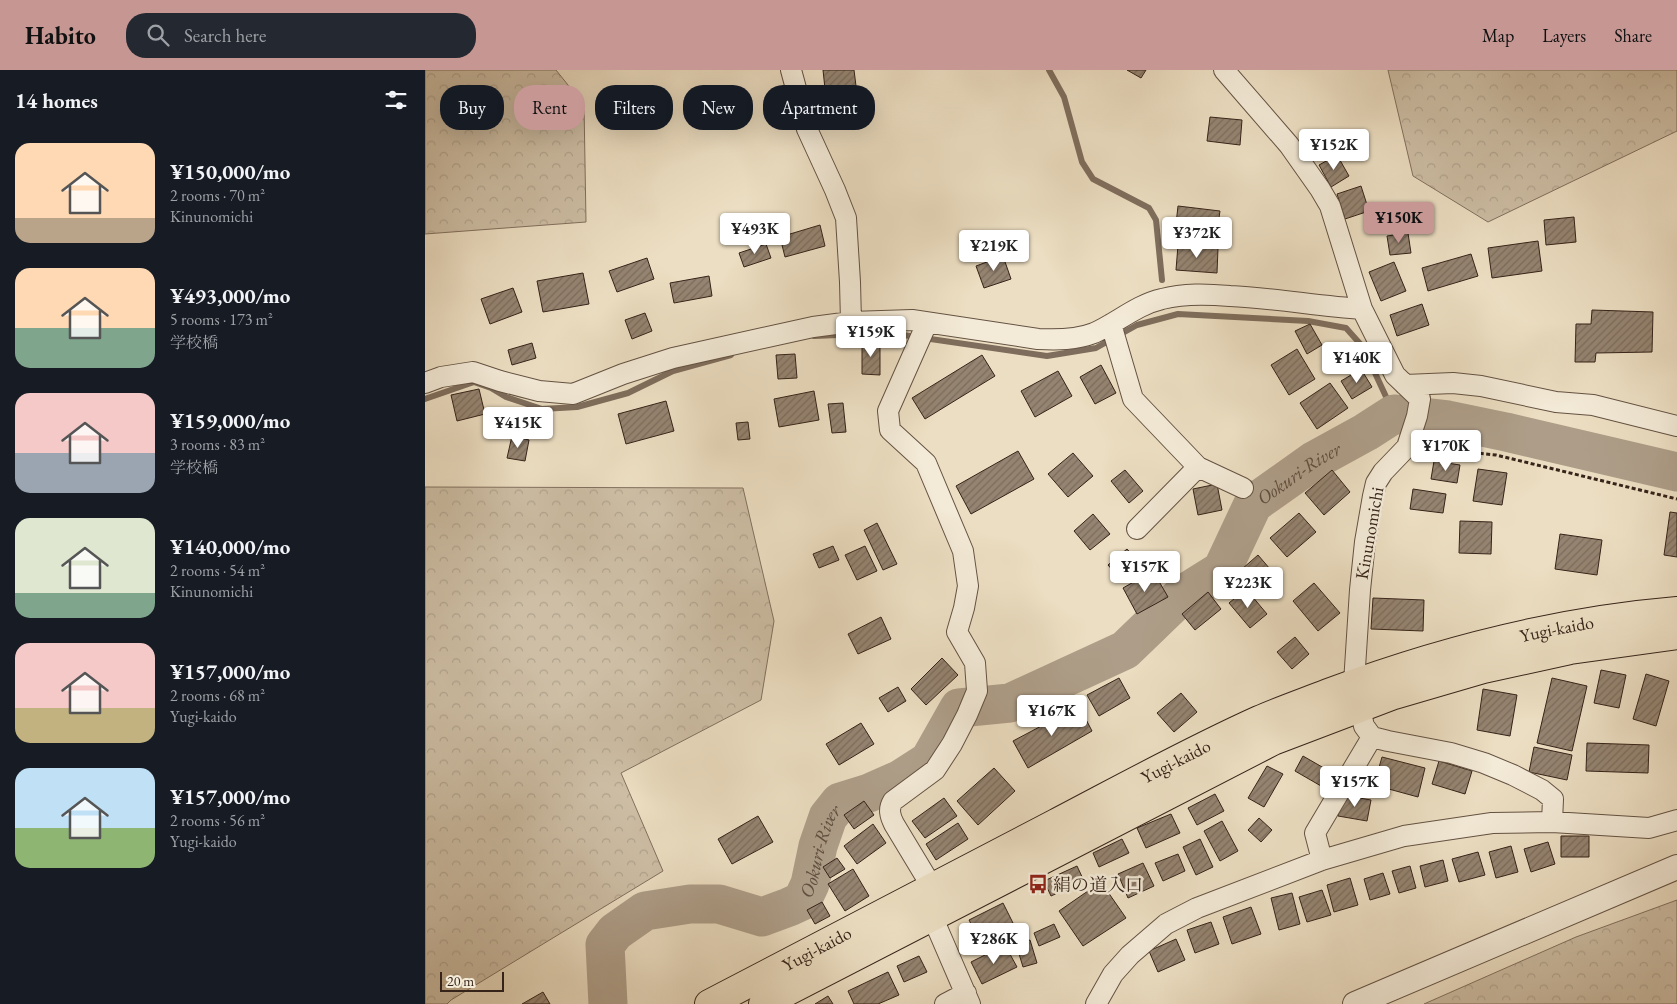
<!DOCTYPE html>
<html lang="en">
<head>
<meta charset="utf-8">
<style>
  :root { --surface:#171b24; --page:#242831; --text:#f1f3f6; --muted:#9ea1a6; --accent:#c59692 }
  body { margin:0; font-family:"EB Garamond","Noto Serif JP",serif; background:var(--page); color:var(--text); height:100vh; display:flex; flex-direction:column; font-size:19px; white-space:nowrap }
  * { box-sizing:border-box; margin:0 }
  p { font-size:16px; color:var(--muted) }
  .icon { flex:none; width:28px; height:28px; fill:none; stroke:currentColor; stroke-width:2; stroke-linecap:round; stroke-linejoin:round }
  .map { position:relative; flex:1; overflow:hidden }
  .panel { display:flex; flex-direction:column; background:var(--surface); width:425px }
  .panel>* { flex:none }
  .banner { position:absolute; left:15px; top:15px; width:475px; height:45px; display:flex; gap:10px }
  .scale { position:absolute; left:15px; bottom:12px; width:64px; box-sizing:border-box; padding-left:5px; border:2px solid #362319; border-top:0; font-size:14px; line-height:18px; white-space:nowrap; color:#362319; -webkit-text-stroke:4px #f3ead7; paint-order:stroke }
  .price { position:absolute; translate:-50% -42px; padding:0 11px; border-radius:5px; background:#fff; color:#222; font-size:16px; line-height:32px; filter:drop-shadow(0 1px 2px #0008) }
  .price::after { content:''; position:absolute; left:50%; top:30px; width:15px; height:11px; margin-left:-8px; background:inherit; clip-path:polygon(0 0,100% 0,50% 100%) }
  .price.active { background:var(--accent); color:#111 }
  ul { padding:0; list-style:none }
  li { display:flex; align-items:center; gap:15px; height:125px; padding:0 15px }
  li span { display:grid; place-items:center; flex:none; width:140px; height:100px; border-radius:15px; color:#555 }
  li>.icon { margin-inline-start:auto }
  span .icon { width:60px; height:60px; fill:#fffc; stroke-width:1 }
  li b { font-size:21px }
  h2 { display:flex; justify-content:space-between; align-items:center; height:60px; padding:0 15px; font-size:21px }
  .tag { padding:0 18px; border-radius:20px; background:var(--surface); box-shadow:0 5px 20px #0002; font-size:18px; line-height:45px }
  .tag.active { background:var(--accent); color:#111 }
  header { display:flex; align-items:center; gap:30px; box-sizing:border-box; height:70px; padding:0 25px; background:var(--accent); color:#111 }
  header strong { font-size:24px }
  nav { display:flex; gap:28px; margin-inline-start:auto; font-size:18px }
  .search { width:350px; height:45px; background:var(--page); display:flex; align-items:center; gap:12px; box-sizing:border-box; padding:0 18px; border-radius:20px; color:var(--muted); font-size:19px }
  main { display:flex; flex:1; min-height:0 }
  .map>svg:first-child { display:block }
  .forest { fill:url(#forest-crowns); stroke:#82705f }
  .lines { fill:none; stroke-linecap:round; stroke-linejoin:round }
  .stream { stroke:#7e6d5c; stroke-width:6 }
  .river { stroke:#ae9e89; stroke-width:39 }
  .building { fill:url(#building-hatch); stroke:#362319 }
  .minor-casing { stroke:#645243; stroke-width:22 }
  .tertiary-casing { stroke:#645243; stroke-width:26 }
  .primary-casing { stroke:#362319; stroke-width:30 }
  .path { stroke:#362319; stroke-width:3; stroke-dasharray:4 2.5; stroke-linecap:butt }
  .minor { stroke:#f3ead7; stroke-width:20 }
  .tertiary { stroke:#f3ead7; stroke-width:24 }
  .primary { stroke:#ecdec2; stroke-width:28 }
  .labels { text-anchor:middle; dominant-baseline:central; stroke-width:5; stroke-linejoin:round; paint-order:stroke }
  .street-label { font-size:18px; fill:#362319; stroke:#f3ead7 }
  .poi-label { font-size:18px; fill:#362319; stroke:#f3ead7; text-anchor:start }
  .water-label { font-size:19px; font-style:italic; fill:#604e40; stroke:#f3ead7 }
</style>
</head>
<body>
<header>
<strong>Habito</strong>
<div class="search"><svg class="icon" aria-label="search" viewBox="0 0 24 24"><circle cx="10" cy="10" r="6"/><path d="M15 15l6 6"/></svg>Search here</div>
<nav><a>Map</a><a>Layers</a><a>Share</a></nav>
</header>
<main>
<section class="panel">
<h2>14 homes<svg class="icon" aria-label="filters" viewBox="0 0 24 24"><path d="M4 7h16M4 17h16"/><circle cx="9" cy="7" r="2"/><circle cx="15" cy="17" r="2"/></svg></h2>
<ul>
<li><span style="background:linear-gradient(#ffd9b3 75%,#b9a48a 0)"><svg class="icon" aria-label="home" viewBox="0 0 24 24"><path d="M3 11l9-7 9 7M6 9v11h12V9"/></svg></span><div><b>¥150,000/mo</b><p>2 rooms · 70 m²</p><p>Kinunomichi</p></div></li>
<li><span style="background:linear-gradient(#ffd9b3 60%,#7fa58c 0)"><svg class="icon" aria-label="home" viewBox="0 0 24 24"><path d="M3 11l9-7 9 7M6 9v11h12V9"/></svg></span><div><b>¥493,000/mo</b><p>5 rooms · 173 m²</p><p>学校橋</p></div></li>
<li><span style="background:linear-gradient(#f6c9c9 60%,#9aa5b1 0)"><svg class="icon" aria-label="home" viewBox="0 0 24 24"><path d="M3 11l9-7 9 7M6 9v11h12V9"/></svg></span><div><b>¥159,000/mo</b><p>3 rooms · 83 m²</p><p>学校橋</p></div></li>
<li><span style="background:linear-gradient(#dfe7d0 75%,#7fa58c 0)"><svg class="icon" aria-label="home" viewBox="0 0 24 24"><path d="M3 11l9-7 9 7M6 9v11h12V9"/></svg></span><div><b>¥140,000/mo</b><p>2 rooms · 54 m²</p><p>Kinunomichi</p></div></li>
<li><span style="background:linear-gradient(#f6c9c9 65%,#c2b280 0)"><svg class="icon" aria-label="home" viewBox="0 0 24 24"><path d="M3 11l9-7 9 7M6 9v11h12V9"/></svg></span><div><b>¥157,000/mo</b><p>2 rooms · 68 m²</p><p>Yugi-kaido</p></div></li>
<li><span style="background:linear-gradient(#bfe0f5 60%,#8fb573 0)"><svg class="icon" aria-label="home" viewBox="0 0 24 24"><path d="M3 11l9-7 9 7M6 9v11h12V9"/></svg></span><div><b>¥157,000/mo</b><p>2 rooms · 56 m²</p><p>Yugi-kaido</p></div></li>
</ul>
</section>
<div class="map">
<svg width="1252" height="934" viewBox="0 0 1252 934">
  <defs>
    <pattern id="forest-crowns" width="20" height="18" patternUnits="userSpaceOnUse" patternTransform="scale(1.25)"><rect width="20" height="18" fill="#cdbea5"/><path d="M2 6a3 3 0 1 1 6 0M12 15a3 3 0 1 1 6 0" fill="none" stroke="#b1a38d"/></pattern>
    <pattern id="building-hatch" width="6" height="6" patternUnits="userSpaceOnUse" patternTransform="scale(1.25)"><rect width="6" height="6" fill="#958471"/><path d="M-1 1l2-2M0 6l6-6M5 7l2-2" fill="none" stroke="#7a6c5c"/></pattern>
  </defs>
  <rect width="100%" height="100%" fill="#ecdec2"/>
  <filter id="stains"><feTurbulence type="fractalNoise" baseFrequency=".004" numOctaves="4"/><feColorMatrix values="0 0 0 0 .2 0 0 0 0 .09 0 0 0 0 .02 0 0 0 .5 -.17"/></filter>
  <radialGradient id="worn" r=".72"><stop offset=".6" stop-color="#630" stop-opacity="0"/><stop offset="1" stop-color="#630" stop-opacity=".3"/></radialGradient>
  <path class="forest" d="M0 0H131L159 35 161 152 0 164Z
    M963 0H1252V61L1063 152 988 106Z
    M0 417 318 418 349 551 336 630 196 703 238 801 26 930 22 934H0Z
    M1252 830V934H999L1151 867Z"/>
  <g class="lines">
    <path class="stream" d="M624 0 639 27 657 92 668 109 724 138 731 150 737 210
      M389 266 438 264 478 265 622 286 671 278 712 255 753 244 883 251 921 258 938 277 969 344
      M0 329 49 312 66 318 81 327 117 339 152 337 203 323 248 301 306 285"/>
    <path class="river" id="s1" d="M183 934 180 875 190 862 220 841 265 834H294L337 847 364 837 377 831 385 814 393 776 403 747 415 732 444 723 476 709 504 691 534 638 585 633 700 580 757 525 797 500 828 434 890 390 941 362 969 344 1023 350 1081 362 1252 402"/>
  </g>
  <path class="building" d="M398 0H429L432 24 401 28Z
    M702 0H721L716 8Z
    M785 47 817 50 815 75 782 71Z
    M912 85 924 106 906 117 894 95Z
    M936 116 944 141 920 149 912 124Z
    M753 136 795 141 791 168 750 163Z
    M1149 147 1151 172 1121 175 1119 150Z
    M395 155 400 176 360 187 355 167Z
    M983 163 986 183 965 185 962 166Z
    M1113 171 1117 201 1067 208 1063 178Z
    M341 174 346 188 319 197 314 183Z
    M753 175 793 178 792 203 751 200Z
    M1046 184 1053 206 1003 221 997 198Z
    M578 186 586 209 559 218 551 196Z
    M222 188 229 209 192 222 184 201Z
    M969 192 981 221 956 231 944 202Z
    M158 203 164 234 118 242 112 211Z
    M284 206 287 226 249 233 245 213Z
    M88 218 97 242 65 254 56 229Z
    M997 234 1004 255 972 266 965 245Z
    M1167 240 1228 242 1227 282 1171 283 1170 292H1150L1151 254H1166Z
    M220 243 227 261 207 269 200 250Z
    M885 254 897 275 882 284 870 261Z
    M437 271H455V305L437 304Z
    M107 273 111 288 87 295 83 280Z
    M920 274 928 291 912 299 904 281Z
    M872 279 890 309 864 325 846 295Z
    M370 284 372 308 353 309 351 285Z
    M557 285 570 306 500 349 487 328Z
    M676 295 691 323 670 334 655 307Z
    M936 299 947 317 927 329 916 311Z
    M633 301 647 326 610 347 596 321Z
    M905 313 923 338 892 359 875 333Z
    M54 319 60 344 32 351 26 325Z
    M389 321 394 350 354 357 349 329Z
    M241 331 249 361 201 374 193 344Z
    M418 333 421 362 407 363 403 334Z
    M323 352 325 369 313 370 311 353Z
    M87 366 104 370 100 391 82 388Z
    M593 381 609 409 546 444 531 416Z
    M648 383 668 406 643 427 623 404Z
    M1009 391 1035 395 1032 413 1006 409Z
    M1053 399 1082 403 1077 435 1048 431Z
    M700 400 718 421 704 433 686 411Z
    M907 400 925 422 899 445 880 423Z
    M792 414 797 440 773 445 768 419Z
    M988 419 1021 424 1018 443 985 439Z
    M1245 442 1252 443V487L1239 485Z
    M874 443 891 462 862 487 845 468Z
    M668 444 685 464 665 480 649 461Z
    M1035 451 1067 452 1066 484 1034 483Z
    M452 453 472 494 458 500 439 460Z
    M1135 464 1177 470 1172 505 1130 499Z
    M408 476 414 490 394 498 388 484Z
    M440 476 452 501 432 510 420 485Z
    M702 479 716 495 697 511 683 495Z
    M833 485 851 506 834 520 817 499Z
    M728 501 743 527 712 544 698 518Z
    M889 513 915 543 893 561 868 531Z
    M821 519 842 544 825 558 804 533Z
    M783 522 796 539 770 560 757 544Z
    M948 528 999 530 998 561 946 559Z
    M456 547 466 569 433 584 423 564Z
    M870 567 884 584 867 599 852 582Z
    M517 588 533 605 501 635 486 619Z
    M1176 600 1201 605 1194 638 1169 633Z
    M1221 604 1244 611 1231 656 1208 649Z
    M694 608 705 628 674 646 662 625Z
    M1127 608 1162 616 1147 681 1112 673Z
    M473 617 481 631 463 642 454 628Z
    M1058 619 1092 625 1085 666 1052 660Z
    M756 623 772 642 749 662 732 643Z
    M654 636 667 661 603 698 588 671Z
    M436 653 449 674 414 695 401 674Z
    M1162 673 1224 675 1223 703 1161 701Z
    M1109 677 1147 685 1142 710 1104 702Z
    M878 686 911 705 903 720 870 701Z
    M957 687 1000 698 993 727 949 715Z
    M1014 691 1047 701 1040 724 1007 714Z
    M842 696 858 704 839 737 823 728Z
    M569 698 590 721 553 755 532 731Z
    M790 724 799 741 772 755 763 738Z
    M917 725 946 730 942 751 913 746Z
    M519 728 532 746 500 768 487 751Z
    M439 731 449 745 429 759 419 745Z
    M746 744 755 763 721 778 712 758Z
    M333 746 348 772 307 794 293 769Z
    M834 748 847 760 836 772 823 760Z
    M797 751 813 781 795 791 779 761Z
    M533 753 543 769 511 790 501 774Z
    M448 754 461 773 432 794 419 776Z
    M1136 766H1164V787H1136Z
    M697 769 704 783 674 797 668 783Z
    M775 769 788 797 771 805 758 777Z
    M1123 772 1130 794 1106 802 1099 779Z
    M1086 776 1093 802 1071 808 1064 782Z
    M1053 782 1060 805 1034 812 1027 789Z
    M753 784 760 801 738 811 730 793Z
    M412 788 420 799 405 808 398 797Z
    M1018 790 1023 811 1000 817 995 796Z
    M718 793 729 816 703 828 693 804Z
    M652 796 659 811 626 826 619 811Z
    M985 796 991 818 974 823 967 801Z
    M428 799 444 826 420 841 403 814Z
    M958 803 965 824 945 830 939 809Z
    M925 808 933 835 909 842 902 815Z
    M676 812 701 848 658 876 634 841Z
    M897 820 906 845 882 852 874 827Z
    M867 823 875 854 854 860 846 828Z
    M397 832 405 846 390 854 382 840Z
    M578 833 588 853 555 871 544 850Z
    M826 837 836 864 807 874 798 847Z
    M786 852 794 874 770 883 762 860Z
    M629 854 635 867 614 876 609 863Z
    M751 869 760 890 733 902 724 881Z
    M605 870 612 893 598 897 591 874Z
    M580 875 592 897 557 914 546 892Z
    M494 886 502 902 479 912 472 896Z
    M463 902 474 925 453 934H429L423 921Z
    M118 922 125 934H97Z
    M403 926 408 934H390Z"/>
  <g class="lines">
    <defs>
      <path id="minor" d="M366 0 382 59 410 120 421 148 425 212 426 252
        M799 0 864 75 895 119 905 136 937 239 970 305 995 329 992 346 982 377 958 402 951 413 948 426 940 472 935 520 929 613 939 656 947 667 963 671 1026 683 1059 693 1088 705 1117 720 1128 729 1127 752
        M502 253 463 341 465 360 501 393 538 481 543 516 539 538 532 562 550 593 552 621 542 645 527 674 510 700 468 731C463 739 465 746 469 754L507 817V846L545 934
        M686 254 708 329 773 397 818 418
        M0 313 16 307 48 302 75 311 114 321 148 324 198 304 248 288 388 257 426 252 487 250 613 269C632 270 651 270 669 263 692 253 711 235 737 229 759 223 782 224 805 226 849 228 893 236 937 239
        M980 315 1028 313 1056 316 1131 332 1168 335 1252 356
        M712 459 773 397
        M897 790 890 763 947 667
        M520 934 541 923
        M671 934 688 904 705 885 741 854 772 838 897 790 979 766 1067 753 1127 752 1224 758 1252 750"/>
      <path id="tertiary" d="M930 934 1252 797"/>
      <g id="primary">
        <path id="s2" d="M284 934C400 874 515 813 631 753 698 718 765 681 834 650 857 640 880 632 903 623 1015 581 1133 551 1252 541"/>
        <path d="M338 934 848 671 969 625 1058 599 1145 580 1252 565"/>
      </g>
    </defs>
    <use href="#minor" class="minor-casing"/>
    <use href="#tertiary" class="tertiary-casing"/>
    <use href="#primary" class="primary-casing"/>
    <path class="path" d="M1003 378 1071 385 1252 429"/>
    <use href="#minor" class="minor"/>
    <use href="#tertiary" class="tertiary"/>
    <use href="#primary" class="primary"/>
  </g>
  <defs>
    <symbol id="bus-bare" viewBox="-9 -9 18 18"><path d="M-5-6H5V4H4V6H2V4H-2V6H-4V4H-5ZM-3.5-4V0h7V-4ZM-3.5 1.2v1.5H-2V1.2ZM2 1.2v1.5H3.5V1.2Z" fill="#8f2418" stroke="#f3ead7" stroke-width="2.5" paint-order="stroke"/></symbol>
  </defs>
  <g fill-rule="evenodd">
    <use href="#bus-bare" x="599" y="800" width="28" height="28"/>
  </g>
  <g class="labels">
    <g class="street-label">
      <text transform="translate(944 463) rotate(-80)">Kinunomichi</text>
      <text stroke="none"><textPath href="#s2" startOffset="931">Yugi-kaido</textPath></text>
      <text stroke="none"><textPath href="#s2" startOffset="526">Yugi-kaido</textPath></text>
      <text stroke="none"><textPath href="#s2" startOffset="121">Yugi-kaido</textPath></text>
    </g>
    <g class="poi-label">
      <text x="628" y="814">絹の道入口</text>
    </g>
    <g class="water-label">
      <text stroke="none"><textPath href="#s1" startOffset="974">Ookuri-River</textPath></text>
      <text stroke="none"><textPath href="#s1" startOffset="328">Ookuri-River</textPath></text>
    </g>
  </g>
  <rect width="100%" height="100%" filter="url(#stains)"/>
  <rect width="100%" height="100%" fill="url(#worn)"/>
</svg>
<div class="scale">20 m</div>
<b class="price" style="left:909px;top:101px">¥152K</b>
<b class="price active" style="left:974px;top:174px">¥150K</b>
<b class="price" style="left:330px;top:185px">¥493K</b>
<b class="price" style="left:772px;top:189px">¥372K</b>
<b class="price" style="left:569px;top:202px">¥219K</b>
<b class="price" style="left:446px;top:288px">¥159K</b>
<b class="price" style="left:932px;top:314px">¥140K</b>
<b class="price" style="left:93px;top:379px">¥415K</b>
<b class="price" style="left:1021px;top:402px">¥170K</b>
<b class="price" style="left:720px;top:523px">¥157K</b>
<b class="price" style="left:823px;top:539px">¥223K</b>
<b class="price" style="left:627px;top:667px">¥167K</b>
<b class="price" style="left:930px;top:738px">¥157K</b>
<b class="price" style="left:569px;top:895px">¥286K</b>
<div class="banner">
<a class="tag">Buy</a>
<a class="tag active">Rent</a>
<a class="tag">Filters</a>
<a class="tag">New</a>
<a class="tag">Apartment</a>
</div>
</div>
</main>
</body>
</html>
